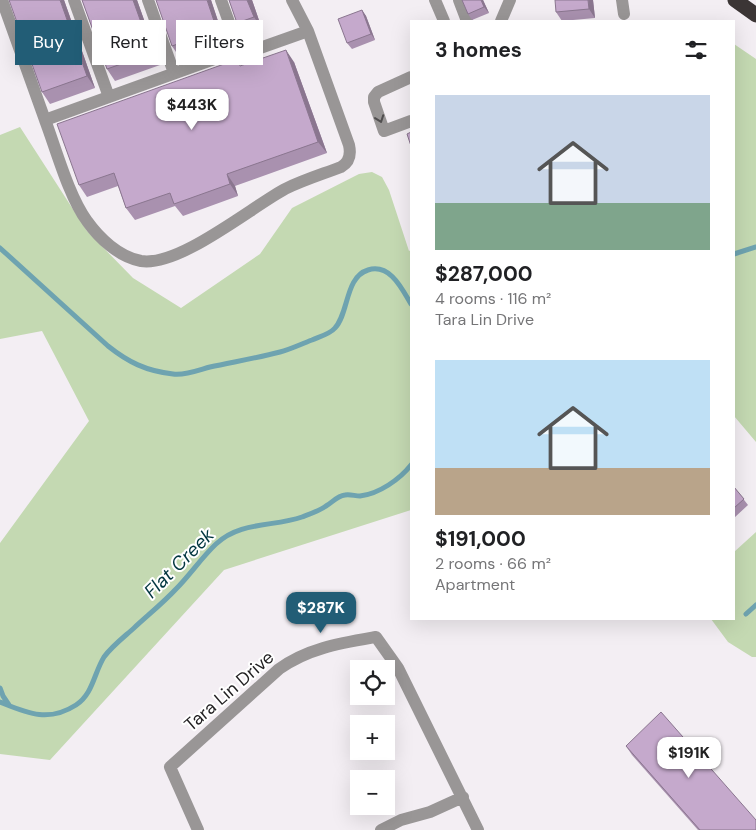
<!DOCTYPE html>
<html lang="en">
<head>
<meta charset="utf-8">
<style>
  :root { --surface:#fff; --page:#f2f2f2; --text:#202124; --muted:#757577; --accent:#225d76 }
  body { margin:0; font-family:"DM Sans",sans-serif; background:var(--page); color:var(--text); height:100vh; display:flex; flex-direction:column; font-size:19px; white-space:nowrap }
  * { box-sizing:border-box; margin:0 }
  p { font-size:16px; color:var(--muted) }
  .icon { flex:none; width:28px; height:28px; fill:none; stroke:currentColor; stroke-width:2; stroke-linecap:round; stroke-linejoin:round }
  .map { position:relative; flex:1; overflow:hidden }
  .drawer { position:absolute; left:410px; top:20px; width:325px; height:600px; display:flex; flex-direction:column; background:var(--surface); border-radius:0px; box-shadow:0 5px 20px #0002 }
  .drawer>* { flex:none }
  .banner { position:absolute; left:15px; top:20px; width:320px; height:45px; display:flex; gap:10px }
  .tools { position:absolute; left:350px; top:660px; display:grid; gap:10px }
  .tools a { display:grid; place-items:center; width:45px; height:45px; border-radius:0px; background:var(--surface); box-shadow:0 5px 20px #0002; font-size:25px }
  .price { position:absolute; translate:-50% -42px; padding:0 11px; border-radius:10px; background:#fff; color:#222; font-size:16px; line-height:32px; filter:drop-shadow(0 1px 2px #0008) }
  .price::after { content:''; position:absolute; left:50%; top:30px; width:15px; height:11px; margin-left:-8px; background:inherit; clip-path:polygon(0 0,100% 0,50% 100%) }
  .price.selected { background:var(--accent); color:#fff }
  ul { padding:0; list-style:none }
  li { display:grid; align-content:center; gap:10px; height:265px; padding:0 25px }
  li span { display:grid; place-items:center; height:155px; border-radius:0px; color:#555 }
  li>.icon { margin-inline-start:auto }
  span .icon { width:90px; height:90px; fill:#fffc; stroke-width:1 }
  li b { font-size:21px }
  h2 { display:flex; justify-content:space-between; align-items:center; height:60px; padding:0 25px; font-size:21px }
  .tag { padding:0 18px; border-radius:0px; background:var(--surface); box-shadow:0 5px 20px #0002; font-size:18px; line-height:45px }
  .tag.selected { background:var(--accent); color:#fff }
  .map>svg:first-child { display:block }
  .green { fill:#c4d9b2 }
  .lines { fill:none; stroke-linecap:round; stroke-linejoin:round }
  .stream { stroke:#6ea3b0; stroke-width:5 }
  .minor { stroke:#999696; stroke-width:12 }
  .highway { stroke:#3b3535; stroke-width:15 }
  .wall { fill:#a991af }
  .shaded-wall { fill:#8a768f }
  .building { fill:#c5a9cc; stroke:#8a768f }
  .oneway { stroke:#504e4f }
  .labels { text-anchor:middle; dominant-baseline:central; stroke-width:4; stroke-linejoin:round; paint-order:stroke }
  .street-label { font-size:18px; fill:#201e20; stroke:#fff }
  .water-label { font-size:19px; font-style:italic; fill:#023640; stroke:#fff }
</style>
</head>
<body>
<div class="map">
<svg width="756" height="830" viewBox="0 0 756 830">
  <rect width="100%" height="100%" fill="#f3eef3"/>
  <path class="green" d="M734 44 756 59V442L734 416Z
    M20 127 87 231 133 278 181 308 260 254 292 208 359 174 372 172 382 177 389 190 409 251 411 250V510L224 570 50 760 0 754V543L89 421 42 331 0 339V135Z
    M756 532V657H752L728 642 711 619H734V552Z"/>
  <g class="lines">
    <path class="stream" d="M0 248 108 346C128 362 146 371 173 374 184 376 199 370 210 367 233 362 257 358 280 352 291 349 301 344 312 340 319 337 330 334 335 328 349 313 345 277 368 270 390 263 402 289 411 304
      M734 254 756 247
      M746 614 756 605
      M0 688 3 696 9 705
      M0 702C27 713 48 723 76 705 93 694 94 673 104 657 112 646 124 637 134 628 148 615 163 603 176 589 190 575 202 557 216 544 240 521 274 527 302 517 310 514 319 511 326 506 333 502 337 496 345 495 350 494 355 496 360 496 379 494 400 479 411 465"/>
    <path class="minor" d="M2 0 45 120 239 50 221 0
      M74 0 109 97
      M148 0 174 73
      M292 0 308 31
      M435 0 444 21
      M459 0 467 21
      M622 0 624 14
      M501 21 510 0
      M411 77 378 92 374 97V102L384 131 411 121
      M45 120C56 149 69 197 87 221 99 238 119 257 141 261 179 267 250 208 285 189 303 180 323 174 341 167 350 162 351 154 349 145L308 31 260 48 239 50
      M198 830 170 767 279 669C308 648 341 643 376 637L398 668 478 830
      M381 830 401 820 430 812 463 797"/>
    <path class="highway" d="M735 0 756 15"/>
  </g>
  <path class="wall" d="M64 0 95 88 50 104 42 92Z
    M82 0H137L160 65 115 81 107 69Z
    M211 0 225 42 180 58 172 46Z
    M229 0H252L262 29 245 35 237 23Z
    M462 0H483L489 13 472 20 468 14Z
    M593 0 595 18 562 21 556 12Z
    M362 10 366 16 375 40 352 49 347 43Z
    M294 62 327 153 235 186 238 196 183 216 175 206 135 220 126 208 118 186 87 197 79 185 242 66Z
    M734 487 748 505 734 518Z
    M626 746 756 830H698L632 755Z"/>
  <path class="shaded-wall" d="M60 0H64L95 88 87 76Z
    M133 0H137L160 65 152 53Z
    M207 0H211L225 42 217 30Z
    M247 0H252L262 29 254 17Z
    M481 0H483L489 13 484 7Z
    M588 0H593L595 18 589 9Z
    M362 10 366 16 375 40 371 34Z
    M286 50 294 62 327 153 318 142Z
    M227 174 235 186 238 196 230 184Z"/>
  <path class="building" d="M9 0H60L87 76 42 92Z
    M82 0H133L152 53 107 69Z
    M156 0H207L217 30 172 46Z
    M229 0H247L254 17 237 23Z
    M462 0H481L484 7 468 14Z
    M555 0H588L589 9 556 12Z
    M362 10 371 34 347 43 338 19Z
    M286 50 318 142 227 174 230 184 174 204 170 193 126 208 114 173 79 185 57 124 238 59 240 66Z
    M411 132V146L407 134Z
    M734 487 744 499 734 508Z
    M661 712 756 820V830H700L626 746Z"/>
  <defs><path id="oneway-chevron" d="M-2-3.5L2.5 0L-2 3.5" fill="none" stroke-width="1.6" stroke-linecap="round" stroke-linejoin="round" transform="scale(1.25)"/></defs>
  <use class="oneway" href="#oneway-chevron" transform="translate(380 119) rotate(70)"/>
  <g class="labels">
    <g class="street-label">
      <text transform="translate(229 691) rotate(-41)">Tara Lin Drive</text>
    </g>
    <g class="water-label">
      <text transform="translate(179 563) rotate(-45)">Flat Creek</text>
    </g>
  </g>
</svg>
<div class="tools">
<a><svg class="icon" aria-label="locate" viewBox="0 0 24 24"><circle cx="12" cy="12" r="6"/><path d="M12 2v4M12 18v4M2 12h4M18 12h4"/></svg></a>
<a>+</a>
<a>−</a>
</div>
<b class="price" style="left:192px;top:131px">$443K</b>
<b class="price selected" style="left:321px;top:634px">$287K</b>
<b class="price" style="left:689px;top:779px">$191K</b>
<div class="banner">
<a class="tag selected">Buy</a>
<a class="tag">Rent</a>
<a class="tag">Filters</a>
</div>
<section class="drawer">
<h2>3 homes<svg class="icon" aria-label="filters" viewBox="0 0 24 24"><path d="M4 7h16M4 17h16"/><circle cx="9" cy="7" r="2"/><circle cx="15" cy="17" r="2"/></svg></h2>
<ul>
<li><span style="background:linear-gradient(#c9d6e8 70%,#7fa58c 0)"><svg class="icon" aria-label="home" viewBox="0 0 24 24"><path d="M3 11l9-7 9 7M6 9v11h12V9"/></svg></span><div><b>$287,000</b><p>4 rooms · 116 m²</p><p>Tara Lin Drive</p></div></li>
<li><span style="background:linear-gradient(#bfe0f5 70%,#b9a48a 0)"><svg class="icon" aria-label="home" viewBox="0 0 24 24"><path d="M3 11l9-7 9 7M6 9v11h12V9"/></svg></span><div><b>$191,000</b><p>2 rooms · 66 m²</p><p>Apartment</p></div></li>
</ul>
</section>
</div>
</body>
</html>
